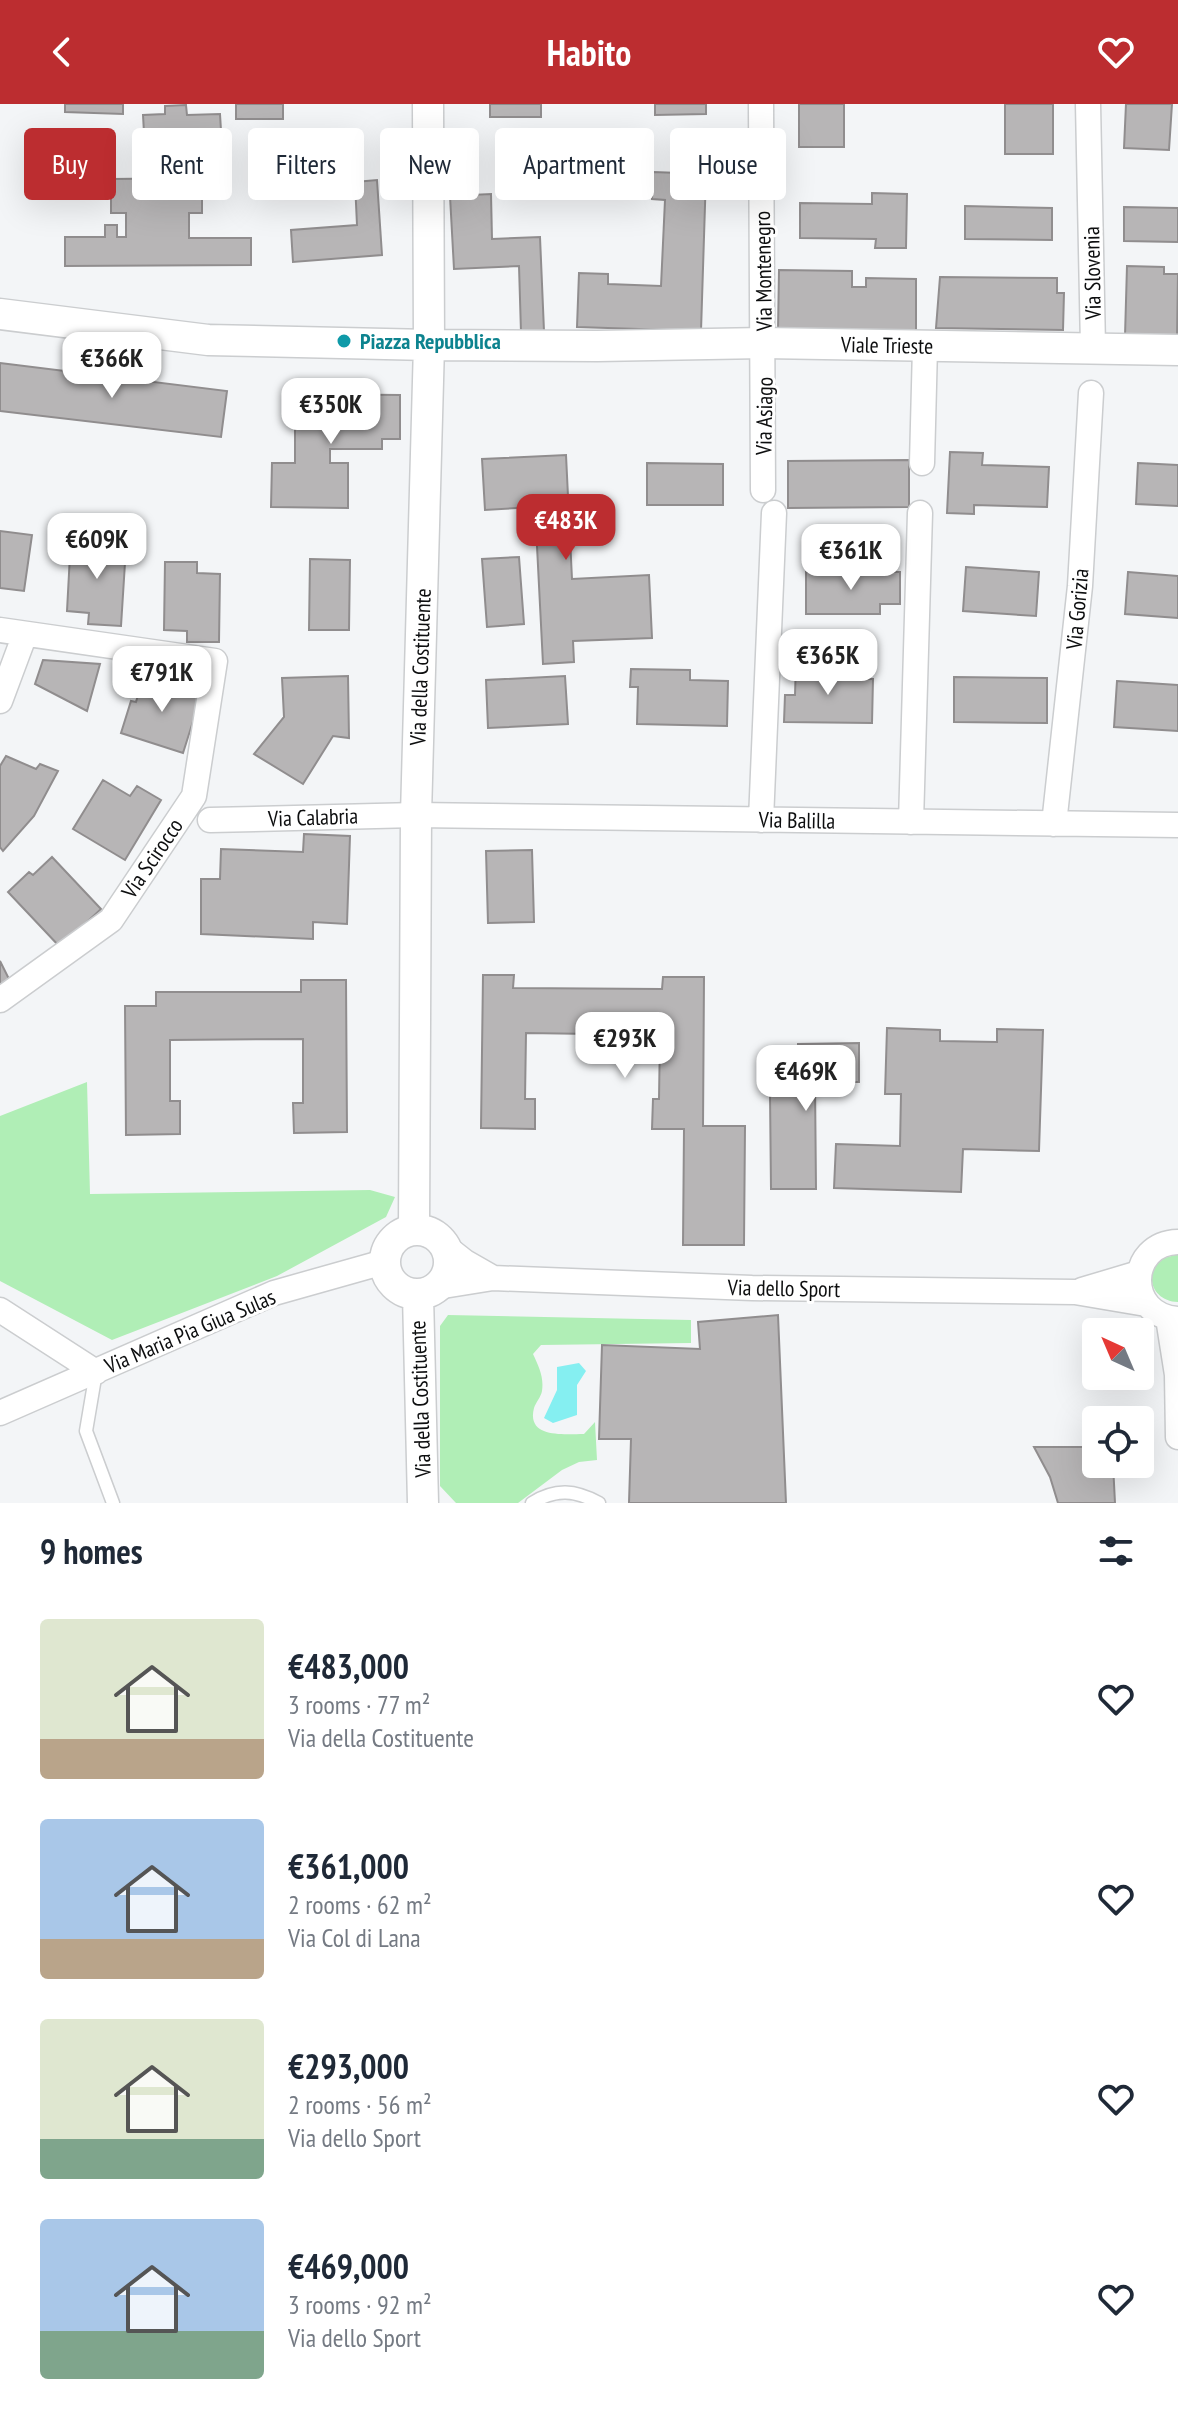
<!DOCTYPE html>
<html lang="en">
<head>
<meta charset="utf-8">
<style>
  :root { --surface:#fff; --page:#f6f6f7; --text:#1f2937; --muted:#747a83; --accent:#bc2d30 }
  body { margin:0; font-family:"PT Sans Narrow",sans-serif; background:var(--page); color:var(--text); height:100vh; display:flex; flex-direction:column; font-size:30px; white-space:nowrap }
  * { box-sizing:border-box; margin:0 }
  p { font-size:26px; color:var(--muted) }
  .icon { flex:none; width:44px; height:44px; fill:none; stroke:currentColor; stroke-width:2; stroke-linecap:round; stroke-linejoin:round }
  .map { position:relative; height:1399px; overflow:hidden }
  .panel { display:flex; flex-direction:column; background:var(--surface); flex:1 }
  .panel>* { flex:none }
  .guide { position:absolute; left:24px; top:24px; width:1130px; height:72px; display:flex; gap:16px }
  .needle { width:52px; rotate:316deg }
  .controls { position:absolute; left:1082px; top:1214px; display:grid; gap:16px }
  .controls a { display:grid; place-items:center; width:72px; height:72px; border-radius:8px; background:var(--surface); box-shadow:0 8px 32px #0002; font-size:40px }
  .price { position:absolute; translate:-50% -68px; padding:0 18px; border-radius:16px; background:#fff; color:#222; font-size:26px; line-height:52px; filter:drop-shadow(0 2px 4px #0008) }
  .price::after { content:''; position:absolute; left:50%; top:48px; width:24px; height:18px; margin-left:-12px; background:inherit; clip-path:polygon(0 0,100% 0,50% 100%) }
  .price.current { background:var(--accent); color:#fff }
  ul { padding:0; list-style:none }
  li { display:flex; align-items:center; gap:24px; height:200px; padding:0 40px }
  li span { display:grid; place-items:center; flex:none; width:224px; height:160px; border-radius:8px; color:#555 }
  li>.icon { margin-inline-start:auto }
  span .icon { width:96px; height:96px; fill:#fffc; stroke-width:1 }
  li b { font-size:34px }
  h2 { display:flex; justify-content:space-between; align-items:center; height:96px; padding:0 40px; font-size:34px }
  .tag { padding:0 28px; border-radius:8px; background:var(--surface); box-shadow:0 8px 32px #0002; font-size:28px; line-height:72px }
  .tag.current { background:var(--accent); color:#fff }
  header { display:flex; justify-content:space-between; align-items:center; height:104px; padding:0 40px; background:var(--accent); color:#fff; font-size:36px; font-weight:600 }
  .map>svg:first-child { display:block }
  .green { fill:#b0eeb6 }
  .water { fill:#85eff1 }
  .building { fill:#b7b5b6; stroke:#908d8e; stroke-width:2 }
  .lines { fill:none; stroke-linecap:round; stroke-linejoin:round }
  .service-casing { stroke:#cbcdcf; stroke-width:15 }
  .minor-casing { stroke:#cbcdcf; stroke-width:27 }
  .tertiary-casing { stroke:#cbcdcf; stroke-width:33 }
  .service { stroke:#fff; stroke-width:12 }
  .minor { stroke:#fff; stroke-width:24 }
  .tertiary { stroke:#fff; stroke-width:30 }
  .culture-dot { fill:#0f9aa8; stroke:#fff; stroke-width:3 }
  .labels { text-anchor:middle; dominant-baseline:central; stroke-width:6; stroke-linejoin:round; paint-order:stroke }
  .street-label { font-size:22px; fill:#0d0e0f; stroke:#fff }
  .culture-label { font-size:22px; font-weight:bold; fill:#0d838f; stroke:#fff; text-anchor:start }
</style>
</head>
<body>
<header><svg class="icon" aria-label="back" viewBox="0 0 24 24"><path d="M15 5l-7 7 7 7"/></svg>Habito<svg class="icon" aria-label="heart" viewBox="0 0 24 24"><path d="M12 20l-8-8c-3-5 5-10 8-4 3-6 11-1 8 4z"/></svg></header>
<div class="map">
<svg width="1178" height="1399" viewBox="0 0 1178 1399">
  <rect width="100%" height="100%" fill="#f3f5f7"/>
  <path class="green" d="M87 978 90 1090 370 1086 395 1093 386 1113 277 1172 112 1236 0 1177V1012Z
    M1178 1150V1198C1153 1197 1143 1172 1161 1155Z
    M448 1211 691 1216V1239L541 1241 533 1250C539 1263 544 1273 542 1287 541 1293 536 1298 534 1304 526 1335 565 1330 584 1330L595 1318 597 1356 579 1358 562 1366 518 1399H456L440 1382V1222Z"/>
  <path class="water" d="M579 1259 586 1267 577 1281V1311L553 1319 544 1314 557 1286V1263Z"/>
  <path class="building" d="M65 0H123V10L65 8Z
    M236 0H283V15H236Z
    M490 0H541V13H490Z
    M655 0H706V10L655 11Z
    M799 0H844V43H799Z
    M1005 0H1053V50H1005Z
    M1126 0H1172L1169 46 1124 44Z
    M186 1 187 11 220 10 222 43 145 47 143 11 165 10V2Z
    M653 68 706 70 701 227 577 223 579 169 608 170V180L661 182 665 96 652 95Z
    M202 74V109H189V134H251V161L65 162V133H105V121H117V133H126V109H111V75Z
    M377 76 382 151 293 158 291 126 357 121 355 78Z
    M872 89 907 90 906 144H875L876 135 800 134V99L872 100Z
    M491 90 492 135 540 133 544 227 521 228 519 162 454 165 450 92Z
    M965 102 1052 104V136L965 135Z
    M1124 103 1178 104V138L1124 137Z
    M1127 162 1164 163V170H1178L1177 233 1125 232Z
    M779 166 852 167V183H866V174L916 175V228L778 227Z
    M940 173 1057 174V189H1064L1063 226 936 224Z
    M0 259 227 287 221 333 0 307Z
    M295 290 400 291V335H382V345H330V359H348V404L271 403 272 359H295Z
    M950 348 983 349 982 361 1049 363 1047 403 974 401V410L947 409Z
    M566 351 572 475 649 471 652 534 573 537 574 558 543 560 535 403 485 406 482 355Z
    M909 356V403L788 404V357Z
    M647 359 723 360V401H647Z
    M1138 359 1178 361V402L1136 400Z
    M0 427 32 431 24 487 0 484Z
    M71 432 103 435V442L126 443 121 522 88 520 89 509 67 507Z
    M519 453 524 520 487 523 482 455Z
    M310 455 350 456 349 526H309Z
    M165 458H197V469L220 470 219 538H187V527L164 526Z
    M966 463 1039 468 1036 512 963 507Z
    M806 468H900V500H880V510H806Z
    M1128 468 1178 472V514L1125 510Z
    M43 556 100 560 87 607 35 580Z
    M796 558 835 559V575H873L872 619 784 618 785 591H795Z
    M631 565 690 566V576L728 577 727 622 637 620 638 583H630Z
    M144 570 202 589 183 649 121 629 131 597 136 598Z
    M348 572 349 634 333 632 303 680 254 650 284 613 282 574Z
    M565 572 568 620 488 624 486 576Z
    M954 573 1047 574V619L954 618Z
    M1117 577 1178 581V627L1114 623Z
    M6 652 36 665 40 660 58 667 34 712 3 747 0 743V662Z
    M103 676 130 692 137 682 161 696 125 756 73 725Z
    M304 730 350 732 347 820 313 818V835L201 830V775H220L221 745 303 748Z
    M532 746 534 818 488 819 486 747Z
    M52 753 101 805 60 843 8 788 29 768 33 771Z
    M0 857 10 877 0 882Z
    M483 871H514L513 884 662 885 663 873H704L703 1022H745L744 1141H683L684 1025H652L653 995H659L660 931 526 929 525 995H535V1025L481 1024Z
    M301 876H346L347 1028 294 1029 293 999H303V935L170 936V997H180V1030L126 1031 125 902H156V888H301Z
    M887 924 940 926V937L997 938V925L1043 926 1039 1047 963 1045 961 1088 834 1084 836 1040 900 1042 901 990H885Z
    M859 939V978H815L816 1085H771L770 990H798V940Z
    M778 1211 786 1399H629L631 1335H599L602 1241 700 1245 698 1218Z
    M1034 1343H1096V1360H1113L1115 1399H1058L1050 1373Z"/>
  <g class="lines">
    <defs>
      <path id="service" d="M96 1268 86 1327 113 1399
        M532 1399C556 1384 575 1386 599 1399"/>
      <path id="minor" d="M761 0 763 386
        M1088 0 1093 243
        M922 359 925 243
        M0 526 215 557 194 692 111 816 0 896
        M0 597 25 530
        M210 716 416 711 1178 721
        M761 716 774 409
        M911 718 920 409
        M1054 720 1080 482 1091 289
        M1178 1138C1127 1139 1125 1212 1178 1215
        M446 1143 465 1158 493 1174
        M437 1183 493 1174 752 1184 1075 1188 1146 1200
        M1082 1186 1139 1169
        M0 1206 96 1268
        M1168 1214 1177 1271 1178 1333
        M0 1309 274 1189 384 1158"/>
      <path id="tertiary" d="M0 210 208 236 429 241 597 242 764 239 1178 246
        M385 1158a32 32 0 1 1 64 0a32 32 0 1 1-64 0Z
        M414 1126 416 711 429 241 428 0
        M418 1191 423 1399"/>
    </defs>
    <use href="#service" class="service-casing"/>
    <use href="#minor" class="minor-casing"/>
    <use href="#tertiary" class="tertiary-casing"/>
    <use href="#service" class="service"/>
    <use href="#minor" class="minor"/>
    <use href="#tertiary" class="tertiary"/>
  </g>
  <circle class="culture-dot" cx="344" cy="237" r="8"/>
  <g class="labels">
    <g class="street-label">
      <text transform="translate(763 167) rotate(-91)">Via Montenegro</text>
      <text transform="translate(1092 169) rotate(-91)">Via Slovenia</text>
      <text transform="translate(887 241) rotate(1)">Viale Trieste</text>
      <text transform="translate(764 312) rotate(-89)">Via Asiago</text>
      <text transform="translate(1077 505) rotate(-85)">Via Gorizia</text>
      <text transform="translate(420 563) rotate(-88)">Via della Costituente</text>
      <text transform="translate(313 713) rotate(-2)">Via Calabria</text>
      <text transform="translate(797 716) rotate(1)">Via Balilla</text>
      <text transform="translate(152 754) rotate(-56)">Via Scirocco</text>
      <text transform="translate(784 1184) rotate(1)">Via dello Sport</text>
      <text transform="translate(190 1227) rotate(-23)">Via Maria Pia Giua Sulas</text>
      <text transform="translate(420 1295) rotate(-92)">Via della Costituente</text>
    </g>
    <g class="culture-label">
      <text x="360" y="237">Piazza Repubblica</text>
    </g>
  </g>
</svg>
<div class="controls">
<a><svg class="needle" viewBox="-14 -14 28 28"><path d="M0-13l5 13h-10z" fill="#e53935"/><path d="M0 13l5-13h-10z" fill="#747a83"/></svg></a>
<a><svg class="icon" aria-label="locate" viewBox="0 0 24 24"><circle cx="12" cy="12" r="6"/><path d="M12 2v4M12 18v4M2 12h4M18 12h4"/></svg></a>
</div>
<b class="price" style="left:112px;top:296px">€366K</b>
<b class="price" style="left:331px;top:342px">€350K</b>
<b class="price current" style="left:566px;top:458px">€483K</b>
<b class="price" style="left:97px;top:477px">€609K</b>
<b class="price" style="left:851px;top:488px">€361K</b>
<b class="price" style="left:828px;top:593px">€365K</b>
<b class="price" style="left:162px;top:610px">€791K</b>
<b class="price" style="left:625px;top:976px">€293K</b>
<b class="price" style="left:806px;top:1009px">€469K</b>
<div class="guide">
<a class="tag current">Buy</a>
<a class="tag">Rent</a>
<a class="tag">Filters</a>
<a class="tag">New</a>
<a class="tag">Apartment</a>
<a class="tag">House</a>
</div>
</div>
<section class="panel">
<h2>9 homes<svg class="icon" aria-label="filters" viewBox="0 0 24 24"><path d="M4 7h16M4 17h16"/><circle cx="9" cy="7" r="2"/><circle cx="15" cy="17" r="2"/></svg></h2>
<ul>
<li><span style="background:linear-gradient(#dfe7d0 75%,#b9a48a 0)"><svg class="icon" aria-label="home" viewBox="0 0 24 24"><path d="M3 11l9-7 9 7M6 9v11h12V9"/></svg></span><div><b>€483,000</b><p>3 rooms · 77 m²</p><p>Via della Costituente</p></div><svg class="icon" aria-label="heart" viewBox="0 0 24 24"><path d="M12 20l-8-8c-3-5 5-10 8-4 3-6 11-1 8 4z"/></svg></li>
<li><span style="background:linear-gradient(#a9c7e8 75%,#b9a48a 0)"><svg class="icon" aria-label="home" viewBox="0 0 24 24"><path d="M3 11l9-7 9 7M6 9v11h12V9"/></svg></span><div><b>€361,000</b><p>2 rooms · 62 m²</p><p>Via Col di Lana</p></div><svg class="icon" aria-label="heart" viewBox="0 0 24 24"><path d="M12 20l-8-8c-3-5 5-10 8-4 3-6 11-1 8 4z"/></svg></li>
<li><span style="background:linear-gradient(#dfe7d0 75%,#7fa58c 0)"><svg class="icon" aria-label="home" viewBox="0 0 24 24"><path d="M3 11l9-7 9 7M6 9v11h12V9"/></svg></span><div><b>€293,000</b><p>2 rooms · 56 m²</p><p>Via dello Sport</p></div><svg class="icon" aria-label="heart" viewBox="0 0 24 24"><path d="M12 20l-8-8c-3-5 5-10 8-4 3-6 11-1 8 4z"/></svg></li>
<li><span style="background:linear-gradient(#a9c7e8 70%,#7fa58c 0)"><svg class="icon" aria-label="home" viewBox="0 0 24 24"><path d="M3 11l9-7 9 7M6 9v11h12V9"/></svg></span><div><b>€469,000</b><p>3 rooms · 92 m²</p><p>Via dello Sport</p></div><svg class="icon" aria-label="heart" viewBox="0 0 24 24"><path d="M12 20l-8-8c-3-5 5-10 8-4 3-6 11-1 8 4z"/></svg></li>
</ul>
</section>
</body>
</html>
